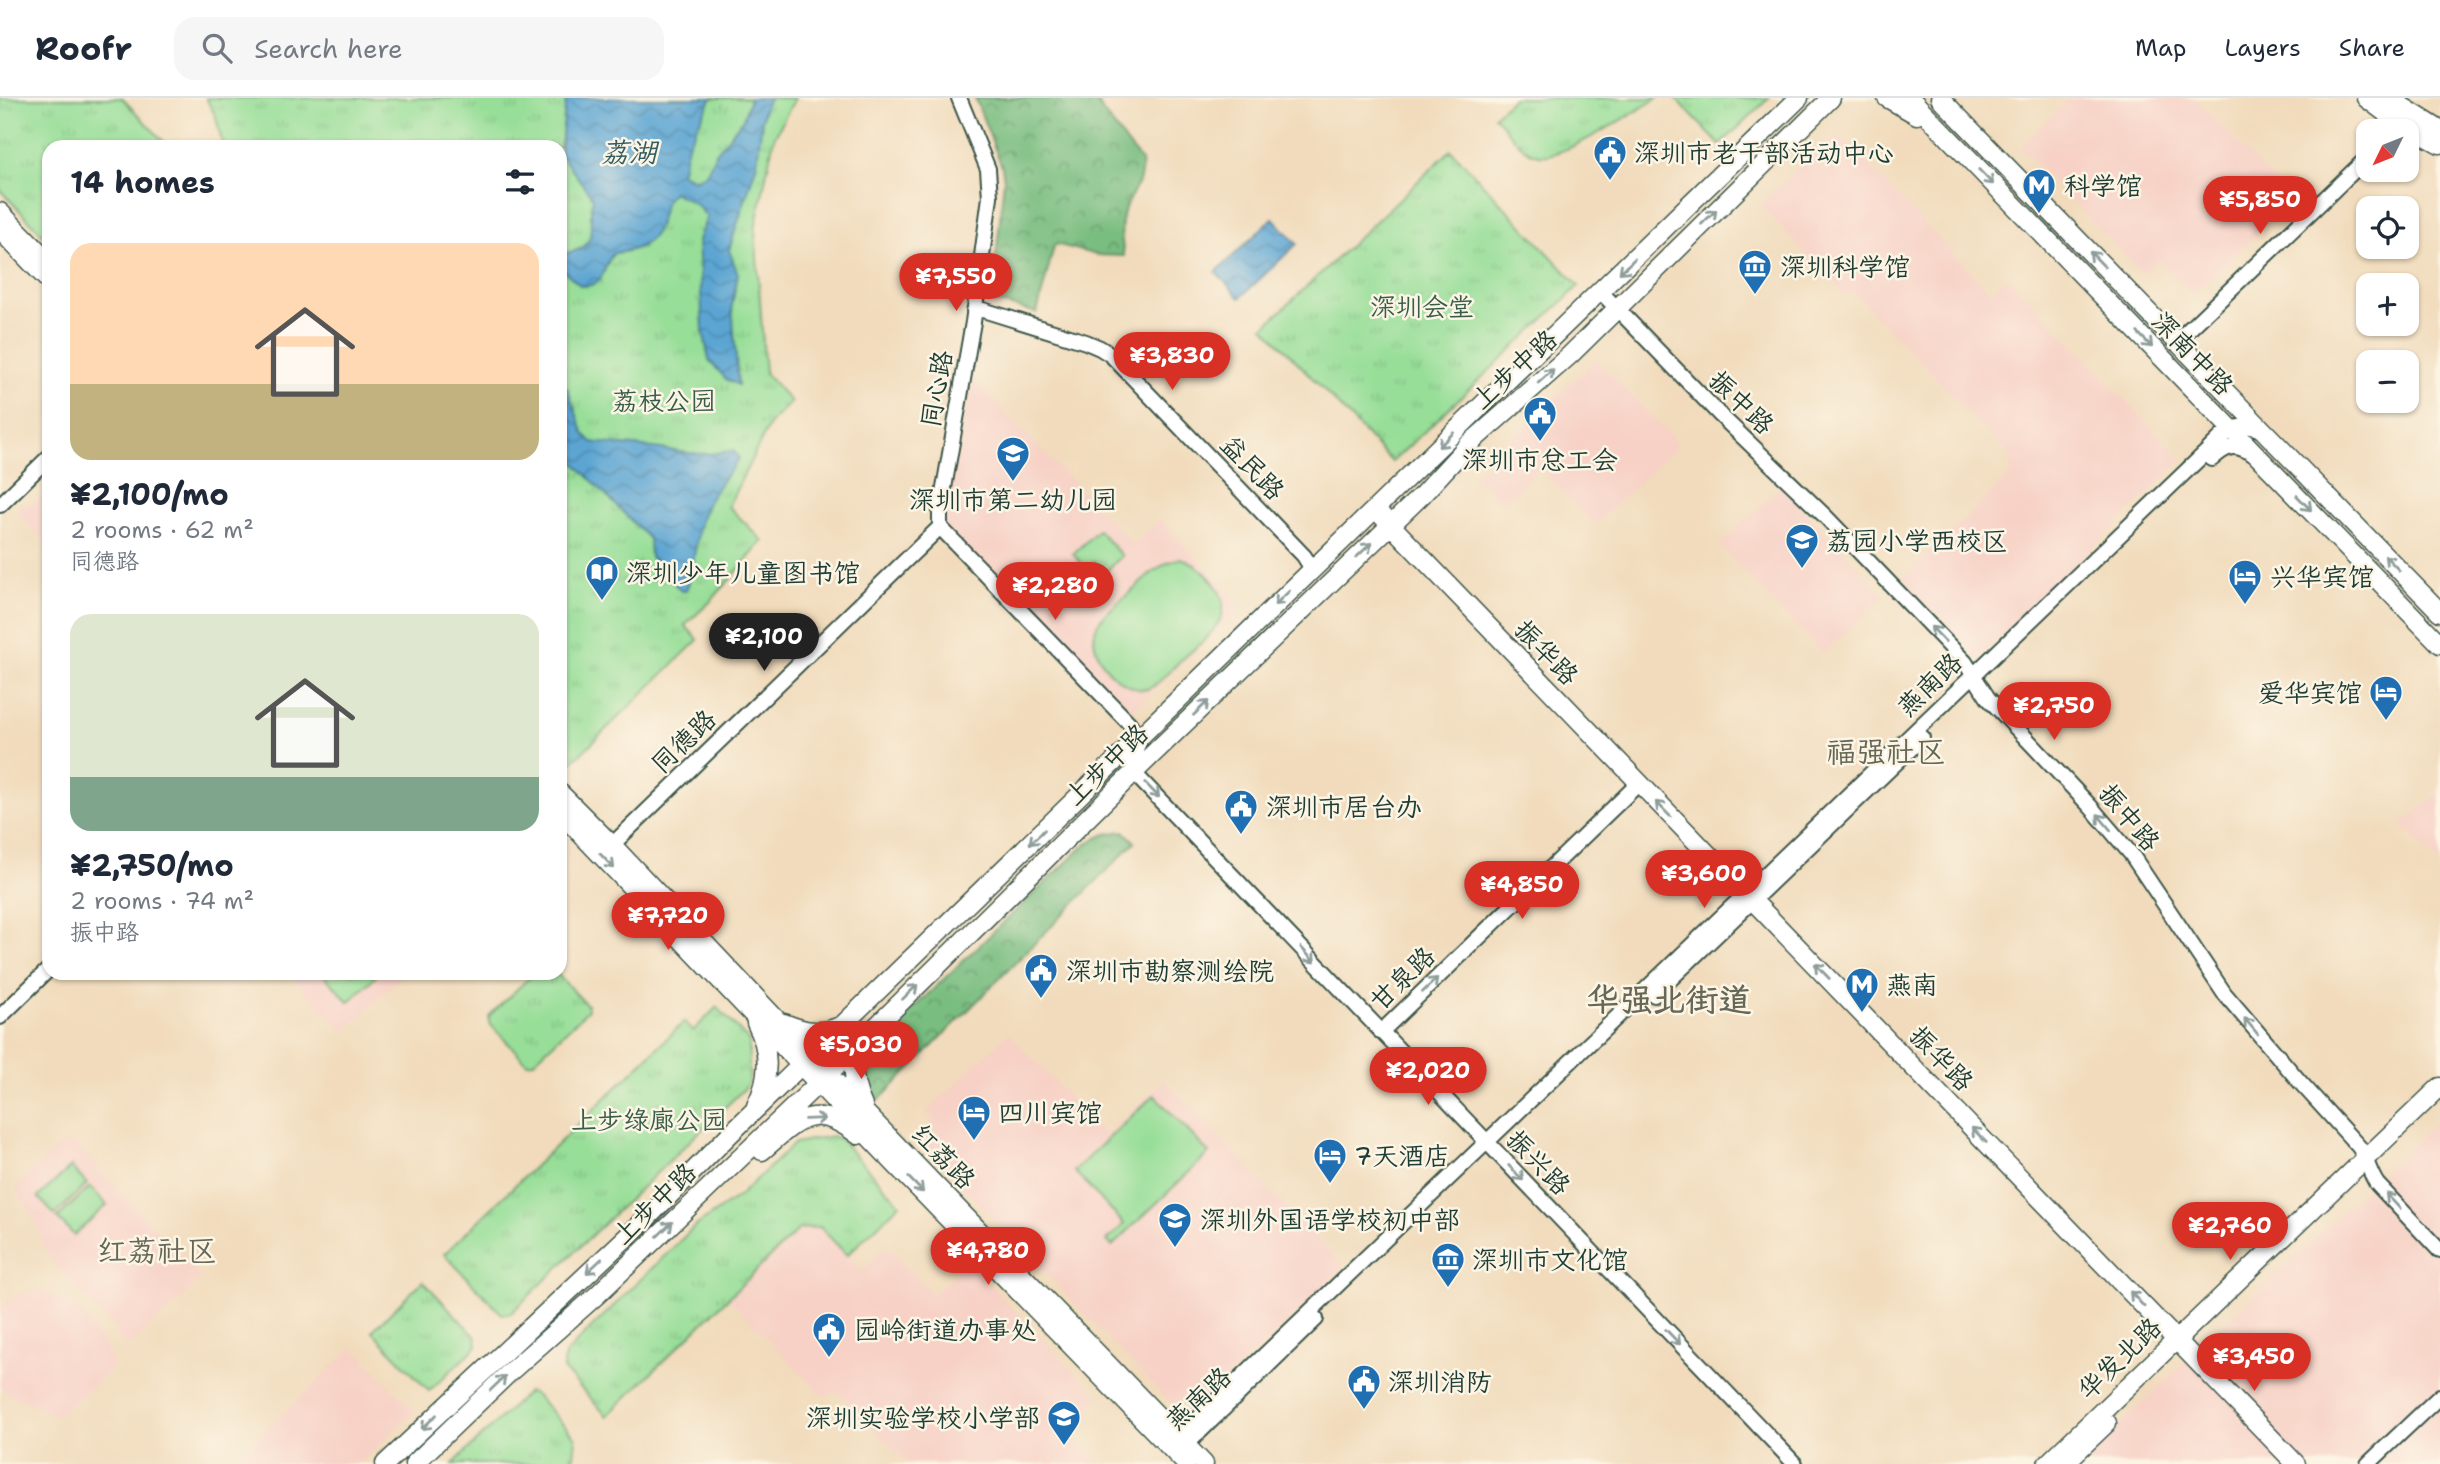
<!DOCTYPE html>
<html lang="en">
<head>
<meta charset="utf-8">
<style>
  :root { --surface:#fff; --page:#f6f6f7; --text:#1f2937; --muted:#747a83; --line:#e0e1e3; --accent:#d93025 }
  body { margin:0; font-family:"Shantell Sans","LXGW WenKai TC",sans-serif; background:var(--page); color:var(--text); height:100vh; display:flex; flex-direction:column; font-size:26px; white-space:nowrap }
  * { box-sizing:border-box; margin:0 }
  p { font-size:23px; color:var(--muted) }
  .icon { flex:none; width:38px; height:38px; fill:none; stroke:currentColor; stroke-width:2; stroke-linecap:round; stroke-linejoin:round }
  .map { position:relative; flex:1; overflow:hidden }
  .drawer { position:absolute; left:42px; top:42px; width:525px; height:840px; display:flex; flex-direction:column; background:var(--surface); border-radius:21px; box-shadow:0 2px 5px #0004 }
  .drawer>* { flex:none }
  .needle { width:46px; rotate:227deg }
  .buttons { position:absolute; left:2356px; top:21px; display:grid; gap:14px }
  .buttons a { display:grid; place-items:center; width:63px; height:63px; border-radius:14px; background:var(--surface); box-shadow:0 2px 5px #0004; font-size:35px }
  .price { position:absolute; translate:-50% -60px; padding:0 16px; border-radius:24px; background:var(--accent); color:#fff; font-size:23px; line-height:46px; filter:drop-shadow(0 2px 4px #0008) }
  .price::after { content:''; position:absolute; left:50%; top:42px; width:21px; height:16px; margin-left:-10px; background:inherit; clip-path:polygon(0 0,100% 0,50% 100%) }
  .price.current { background:#222; color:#fff }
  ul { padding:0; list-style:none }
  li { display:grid; align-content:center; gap:14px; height:371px; padding:0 28px }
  li span { display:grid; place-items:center; height:217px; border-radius:21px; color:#555 }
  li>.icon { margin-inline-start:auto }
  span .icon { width:126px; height:126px; fill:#fffc; stroke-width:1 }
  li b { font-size:30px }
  h2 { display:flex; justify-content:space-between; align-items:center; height:84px; padding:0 28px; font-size:30px }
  header { display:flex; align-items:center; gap:42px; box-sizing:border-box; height:98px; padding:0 35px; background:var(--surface); border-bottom:2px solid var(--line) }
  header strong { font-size:33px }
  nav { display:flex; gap:38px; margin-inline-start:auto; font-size:24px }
  .search { width:490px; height:63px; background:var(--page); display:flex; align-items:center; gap:18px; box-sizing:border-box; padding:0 24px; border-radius:21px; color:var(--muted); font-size:26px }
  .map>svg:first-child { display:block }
  .built { fill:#f7d1c6 }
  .forest { fill:url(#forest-crowns); stroke:#4c7d5a; stroke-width:2 }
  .park { fill:url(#park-tufts); stroke:#5b8e66; stroke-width:2 }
  .pitch { fill:#97de98; stroke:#5b8e66; stroke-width:2 }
  .water { fill:url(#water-waves); stroke:#3d7184; stroke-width:2 }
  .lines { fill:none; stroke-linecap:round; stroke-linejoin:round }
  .minor-casing { stroke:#3e5548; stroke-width:18 }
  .major-casing { stroke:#3e5548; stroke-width:21 }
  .minor { stroke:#fff; stroke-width:14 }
  .major { stroke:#fff; stroke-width:18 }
  .oneway { stroke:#8f9e9a }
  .labels { text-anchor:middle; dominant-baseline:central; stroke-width:5; stroke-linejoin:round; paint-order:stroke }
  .poi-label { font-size:26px; fill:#1f3d34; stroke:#fcf5e5; text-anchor:start }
  .park-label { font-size:26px; fill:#375d48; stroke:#fcf5e5 }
  .street-label { font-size:26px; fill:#1f3d34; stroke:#fcf5e5 }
  .water-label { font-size:28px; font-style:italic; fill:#315c64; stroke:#fcf5e5 }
  .quarter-label { font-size:30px; fill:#666756; stroke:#fcf5e5 }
  .district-label { font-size:33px; font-weight:bold; fill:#666756; stroke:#fcf5e5 }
</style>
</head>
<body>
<header>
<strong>Roofr</strong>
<div class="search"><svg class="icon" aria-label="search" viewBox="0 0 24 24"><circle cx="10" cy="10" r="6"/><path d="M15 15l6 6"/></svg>Search here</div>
<nav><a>Map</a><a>Layers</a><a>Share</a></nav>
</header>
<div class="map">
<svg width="2440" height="1366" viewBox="0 0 2440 1366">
  <defs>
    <pattern id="forest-crowns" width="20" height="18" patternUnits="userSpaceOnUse" patternTransform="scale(1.75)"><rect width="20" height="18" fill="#79bd80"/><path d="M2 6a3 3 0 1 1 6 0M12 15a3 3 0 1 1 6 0" fill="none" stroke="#639b6a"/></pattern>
    <pattern id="park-tufts" width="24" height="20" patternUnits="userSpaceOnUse" patternTransform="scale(1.75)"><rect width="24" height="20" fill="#97de98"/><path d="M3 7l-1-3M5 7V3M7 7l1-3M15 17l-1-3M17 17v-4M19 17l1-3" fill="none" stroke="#82bf84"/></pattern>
    <pattern id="water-waves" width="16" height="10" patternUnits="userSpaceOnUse" patternTransform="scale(1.75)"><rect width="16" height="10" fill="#5ba5d3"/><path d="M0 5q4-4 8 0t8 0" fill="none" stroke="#4b88ac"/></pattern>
  </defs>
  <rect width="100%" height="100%" fill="#fcf5e5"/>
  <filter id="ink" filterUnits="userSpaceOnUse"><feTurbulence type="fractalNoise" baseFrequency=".0143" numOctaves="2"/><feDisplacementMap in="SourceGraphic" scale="14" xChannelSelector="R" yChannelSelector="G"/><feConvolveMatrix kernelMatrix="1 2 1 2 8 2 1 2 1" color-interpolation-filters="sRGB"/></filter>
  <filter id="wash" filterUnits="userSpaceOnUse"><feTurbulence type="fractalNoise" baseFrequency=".00686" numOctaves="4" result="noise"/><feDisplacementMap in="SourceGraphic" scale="28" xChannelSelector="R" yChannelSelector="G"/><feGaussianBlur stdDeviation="1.57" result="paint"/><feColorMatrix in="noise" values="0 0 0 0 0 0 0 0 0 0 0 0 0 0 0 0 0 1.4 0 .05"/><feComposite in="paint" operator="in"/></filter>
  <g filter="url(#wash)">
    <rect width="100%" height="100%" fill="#f1dbbc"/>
    <path class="built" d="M2066 0H2195L2292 102 2193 197 2158 161 2142 176 2020 49 2066 4Z
      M1839 37 1990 194 2007 179 2183 362 1976 563 1899 483 2009 378 2011 359 1852 193 1846 198 1760 107 1806 62 1810 66Z
      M1596 261 1679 347 1594 427 1540 370 1501 406 1474 377Z
      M972 280 1133 446 1160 421 1242 509 1123 622 943 432Z
      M1781 388 1884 497 1822 556 1719 447Z
      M41 396 49 397 48 447 15 413 23 405 30 408Z
      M2440 694V767L2401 726Z
      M288 875H405L344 934Z
      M1008 935 1106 1037 1165 982 1344 1169 1206 1302 1170 1305 916 1040 934 1023 926 1014Z
      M2440 1019V1366H2078L2201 1249Z
      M62 1045 75 1046 202 1180 132 1247 122 1246 113 1229 52 1164 44 1150 36 1126 17 1092 16 1089Z
      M820 1129 862 1172 887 1148 933 1196 968 1164 1100 1300 1065 1333 1097 1366H908L839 1294 823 1298 728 1200 799 1131Z
      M39 1191 63 1203 79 1213 92 1227 110 1258 112 1270 60 1317 53 1319 44 1311 5 1295 0 1287V1208L17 1197Z
      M353 1249 414 1313 359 1366H230Z"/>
    <path class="forest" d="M975 0H1096L1103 14 1141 63C1144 81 1134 91 1127 106 1119 122 1121 141 1124 158L1097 157 1056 146 1054 148 1037 215 997 204 992 200 1004 81 1002 69Z
      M1124 733 1135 744 879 1002C862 984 857 980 866 955L1087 745 1105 736Z"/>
    <path class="park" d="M0 0H122L169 49H49V143L0 92Z
      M206 0H795L774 40 755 131 765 275 791 304 770 325 728 408 763 443 711 503 685 527 698 542 563 673 560 670V49H223L216 19Z
      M1513 0H1658C1635 13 1561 62 1539 57 1521 54 1506 30 1494 18Z
      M1675 0H1769L1720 47Z
      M1451 52 1579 188 1392 364 1264 229Z
      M1098 432 1122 458 1105 474 1094 463 1086 470 1073 456Z
      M534 875H556L587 907 588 912 533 964 527 965 489 925V918Z
      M717 909 749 943V984L745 990 511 1215 502 1216 444 1156 684 924 693 933Z
      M832 1038 840 1041 900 1106 847 1157 820 1129 799 1131 607 1318 564 1272 563 1265 566 1255 694 1129 739 1098 795 1045Z
      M423 1183 476 1239 477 1248 429 1293 372 1233Z
      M528 1294 536 1297 576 1340 574 1358 566 1366H453Z"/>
    <path class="pitch" d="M1181 460C1203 467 1236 500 1218 525 1209 540 1193 552 1180 563 1171 572 1160 586 1147 591 1139 593 1130 589 1122 584 1103 572 1084 543 1101 521 1110 511 1122 501 1133 492 1148 478 1161 465 1181 460Z
      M322 875H379L349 904Z
      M1154 997 1209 1055 1112 1148 1107 1143 1124 1126 1074 1073Z
      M71 1069 87 1086 55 1117 38 1099Z
      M90 1089 107 1107 74 1137 57 1120Z"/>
    <path class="water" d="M566 0H712L689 44 681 75 696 81 706 76 716 55 743 21 750 0H769L763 14 757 65 729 152 738 176 732 207 738 287 727 282 709 262 703 232 698 142 707 119 696 106 673 94C663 103 663 114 659 126 652 148 634 153 614 155 601 169 607 189 581 188L560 169V156C605 150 585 130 593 100L560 56Z
      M1273 120 1297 146 1240 200 1216 174Z
      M560 287 567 290 584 336 592 344C617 347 643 348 668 352 691 356 710 358 733 352L739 361C724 381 708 398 701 422 694 446 695 471 686 493H681L650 459 649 441 573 363 560 374Z"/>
  </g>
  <g filter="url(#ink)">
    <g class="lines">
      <defs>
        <path id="minor" d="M1601 194 1719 316 1826 419 1965 564 1988 600 2090 708 2131 756 2224 895 2300 984 2359 1049C2367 1061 2369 1074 2377 1086L2440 1153
          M974 213 983 212 1086 244 1100 250 1111 257 1304 458 1312 471
          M2177 243 2368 59
          M2212 361C2226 348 2234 345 2251 355
          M0 407 49 359
          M940 429V413L973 224 990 99 988 71 959 0
          M940 429 1129 625 1139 640
          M1140 642 1132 660 1134 675 1795 1366
          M612 747 940 429
          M1654 897 1922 640
          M0 919 49 871
          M1381 934 1638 686
          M1176 1349 1178 1340 2202 358C2223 339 2233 319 2264 333
          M1179 1352 1186 1347 1316 1221
          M2368 1366 2440 1298"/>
        <path id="major" d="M1887 0 1917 17
          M1910 0 2440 546
          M1940 0 2440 514
          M2366 0 2394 21 2440 46
          M2389 0 2440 32
          M0 114 49 164
          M0 132 49 183
          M1382 418C1686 735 1992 1049 2296 1366
          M560 695 612 747 828 976 1204 1366
          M560 714 894 1065 1186 1366
          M784 925C804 933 820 937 840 928
          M859 947C849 967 854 988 863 1008
          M756 1008C770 980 771 953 756 925
          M762 1053C797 1023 813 1002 858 1037
          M385 1366 648 1119 729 1037 1799 0
          M414 1366 511 1273 597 1197 828 976 1128 680 1422 397 1468 347 1570 257 1831 0
          M2047 1366 2440 989
          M2064 1366 2107 1325"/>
      </defs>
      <use href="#minor" class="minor-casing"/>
      <use href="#major" class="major-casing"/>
      <use href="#minor" class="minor"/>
      <use href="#major" class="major"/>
    </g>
    <defs><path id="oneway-shaft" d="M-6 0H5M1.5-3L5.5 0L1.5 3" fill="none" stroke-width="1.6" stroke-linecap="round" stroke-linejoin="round" transform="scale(1.75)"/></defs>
    <g class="oneway">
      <use href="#oneway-shaft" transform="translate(1986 79) rotate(46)"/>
      <use href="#oneway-shaft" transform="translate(1709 119) rotate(-44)"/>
      <use href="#oneway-shaft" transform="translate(2097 161) rotate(-134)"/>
      <use href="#oneway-shaft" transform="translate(1627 168) rotate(136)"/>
      <use href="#oneway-shaft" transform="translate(2145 242) rotate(46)"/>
      <use href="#oneway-shaft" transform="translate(1546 278) rotate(-42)"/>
      <use href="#oneway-shaft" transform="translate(1446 342) rotate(136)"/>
      <use href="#oneway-shaft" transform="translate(2304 405) rotate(46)"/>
      <use href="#oneway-shaft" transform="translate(1364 452) rotate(-44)"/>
      <use href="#oneway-shaft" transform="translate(2392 465) rotate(-134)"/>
      <use href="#oneway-shaft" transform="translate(1282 500) rotate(136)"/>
      <use href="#oneway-shaft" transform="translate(1938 536) rotate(-134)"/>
      <use href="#oneway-shaft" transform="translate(1201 610) rotate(-44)"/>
      <use href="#oneway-shaft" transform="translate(1152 692) rotate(46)"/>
      <use href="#oneway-shaft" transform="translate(1663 711) rotate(-135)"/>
      <use href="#oneway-shaft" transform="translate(2104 724) rotate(-130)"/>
      <use href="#oneway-shaft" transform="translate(1037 739) rotate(136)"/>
      <use href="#oneway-shaft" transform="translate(607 763) rotate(46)"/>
      <use href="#oneway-shaft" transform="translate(1308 857) rotate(47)"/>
      <use href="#oneway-shaft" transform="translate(1822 873) rotate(-134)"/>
      <use href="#oneway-shaft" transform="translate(1430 887) rotate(-44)"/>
      <use href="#oneway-shaft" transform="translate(910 894) rotate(-44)"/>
      <use href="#oneway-shaft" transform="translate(2251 928) rotate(-130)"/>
      <use href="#oneway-shaft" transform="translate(815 1021) rotate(-2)"/>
      <use href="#oneway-shaft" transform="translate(1979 1037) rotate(-134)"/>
      <use href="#oneway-shaft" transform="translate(1516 1075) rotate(46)"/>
      <use href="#oneway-shaft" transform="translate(916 1087) rotate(46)"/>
      <use href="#oneway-shaft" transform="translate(2393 1103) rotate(-133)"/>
      <use href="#oneway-shaft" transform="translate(665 1131) rotate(-44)"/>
      <use href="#oneway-shaft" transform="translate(594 1168) rotate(137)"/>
      <use href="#oneway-shaft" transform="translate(2137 1201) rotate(-133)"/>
      <use href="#oneway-shaft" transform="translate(1673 1239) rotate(46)"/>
      <use href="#oneway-shaft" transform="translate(498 1285) rotate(-44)"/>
      <use href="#oneway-shaft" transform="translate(429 1324) rotate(136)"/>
    </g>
  </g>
  <defs>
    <symbol id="civic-pin" viewBox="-11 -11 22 30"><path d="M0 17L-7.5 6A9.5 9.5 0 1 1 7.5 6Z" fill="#1f6fb2" stroke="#fcf5e5"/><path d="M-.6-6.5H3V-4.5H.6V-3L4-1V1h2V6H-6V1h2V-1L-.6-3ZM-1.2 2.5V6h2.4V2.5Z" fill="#fff"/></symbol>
    <symbol id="metro-pin" viewBox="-11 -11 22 30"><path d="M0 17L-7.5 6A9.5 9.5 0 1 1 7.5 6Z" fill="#1f6fb2" stroke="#fcf5e5"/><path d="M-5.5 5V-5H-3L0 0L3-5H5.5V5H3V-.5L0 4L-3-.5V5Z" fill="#fff"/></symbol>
    <symbol id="museum-pin" viewBox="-11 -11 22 30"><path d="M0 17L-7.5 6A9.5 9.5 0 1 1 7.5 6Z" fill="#1f6fb2" stroke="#fcf5e5"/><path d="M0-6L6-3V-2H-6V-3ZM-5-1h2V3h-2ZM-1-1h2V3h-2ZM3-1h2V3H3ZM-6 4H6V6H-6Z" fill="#fff"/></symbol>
    <symbol id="school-pin" viewBox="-11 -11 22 30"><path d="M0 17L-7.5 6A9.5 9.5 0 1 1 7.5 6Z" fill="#1f6fb2" stroke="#fcf5e5"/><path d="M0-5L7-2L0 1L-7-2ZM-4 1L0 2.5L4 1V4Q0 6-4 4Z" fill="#fff"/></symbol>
    <symbol id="library-pin" viewBox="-11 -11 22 30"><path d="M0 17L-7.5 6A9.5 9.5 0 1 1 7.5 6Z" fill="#1f6fb2" stroke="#fcf5e5"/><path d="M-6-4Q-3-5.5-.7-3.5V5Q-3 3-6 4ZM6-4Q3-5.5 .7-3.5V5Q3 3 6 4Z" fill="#fff"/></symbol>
    <symbol id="hotel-pin" viewBox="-11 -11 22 30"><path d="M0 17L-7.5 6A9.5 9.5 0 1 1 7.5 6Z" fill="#1f6fb2" stroke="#fcf5e5"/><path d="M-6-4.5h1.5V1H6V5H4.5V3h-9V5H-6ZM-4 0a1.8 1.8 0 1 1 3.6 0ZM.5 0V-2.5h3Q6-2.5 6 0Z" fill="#fff"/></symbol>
  </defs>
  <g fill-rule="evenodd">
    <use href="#civic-pin" x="1591" y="35" width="38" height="52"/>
    <use href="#metro-pin" x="2020" y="68" width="38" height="52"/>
    <use href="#museum-pin" x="1736" y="149" width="38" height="52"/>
    <use href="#civic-pin" x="1521" y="296" width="38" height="52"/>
    <use href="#school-pin" x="994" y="336" width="38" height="52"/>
    <use href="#school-pin" x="1783" y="423" width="38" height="52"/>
    <use href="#library-pin" x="583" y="455" width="38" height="52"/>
    <use href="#hotel-pin" x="2226" y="459" width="38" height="52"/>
    <use href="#hotel-pin" x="2367" y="575" width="38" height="52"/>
    <use href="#civic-pin" x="1222" y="689" width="38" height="52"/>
    <use href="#civic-pin" x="1022" y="853" width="38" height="52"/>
    <use href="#metro-pin" x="1843" y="867" width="38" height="52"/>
    <use href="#hotel-pin" x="955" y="995" width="38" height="52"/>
    <use href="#hotel-pin" x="1311" y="1038" width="38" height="52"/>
    <use href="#school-pin" x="1156" y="1102" width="38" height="52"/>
    <use href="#museum-pin" x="1429" y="1142" width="38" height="52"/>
    <use href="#civic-pin" x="810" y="1212" width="38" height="52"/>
    <use href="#civic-pin" x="1345" y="1264" width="38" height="52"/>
    <use href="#school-pin" x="1045" y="1300" width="38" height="52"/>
  </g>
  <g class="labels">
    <g class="poi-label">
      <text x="1634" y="54">深圳市老干部活动中心</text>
      <text x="2064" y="87">科学馆</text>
      <text x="1780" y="168">深圳科学馆</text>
      <text x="1540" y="361" text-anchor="middle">深圳市总工会</text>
      <text x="1013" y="401" text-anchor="middle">深圳市第二幼儿园</text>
      <text x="1826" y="442">荔园小学西校区</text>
      <text x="626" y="474">深圳少年儿童图书馆</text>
      <text x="2270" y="478">兴华宾馆</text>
      <text x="2362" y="594" text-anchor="end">爱华宾馆</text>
      <text x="1266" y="708">深圳市居台办</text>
      <text x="1066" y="872">深圳市勘察测绘院</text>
      <text x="1886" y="886">燕南</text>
      <text x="998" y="1014">四川宾馆</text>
      <text x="1354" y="1057">7天酒店</text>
      <text x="1200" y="1121">深圳外国语学校初中部</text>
      <text x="1472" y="1161">深圳市文化馆</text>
      <text x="854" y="1231">园岭街道办事处</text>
      <text x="1388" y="1283">深圳消防</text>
      <text x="1040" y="1319" text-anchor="end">深圳实验学校小学部</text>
    </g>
    <g class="park-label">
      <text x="1422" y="208">深圳会堂</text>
      <text x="664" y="302">荔枝公园</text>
      <text x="649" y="1021">上步绿廊公园</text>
    </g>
    <g class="street-label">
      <text transform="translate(2193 255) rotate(46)">深南中路</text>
      <text transform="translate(1514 271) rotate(-42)">上步中路</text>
      <text transform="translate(936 291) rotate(-80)">同心路</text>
      <text transform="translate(1742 304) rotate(44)">振中路</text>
      <text transform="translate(1253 369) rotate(46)">益民路</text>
      <text transform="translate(1547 554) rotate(46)">振华路</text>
      <text transform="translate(1929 586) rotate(-44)">燕南路</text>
      <text transform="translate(683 643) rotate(-44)">同德路</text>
      <text transform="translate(1106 666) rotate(-44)">上步中路</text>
      <text transform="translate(2130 719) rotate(50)">振中路</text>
      <text transform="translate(1402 880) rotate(-44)">甘泉路</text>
      <text transform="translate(1942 960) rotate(46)">振华路</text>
      <text transform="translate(944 1058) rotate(46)">红荔路</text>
      <text transform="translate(1539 1064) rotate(46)">振兴路</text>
      <text transform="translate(654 1105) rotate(-44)">上步中路</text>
      <text transform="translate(2119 1260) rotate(-44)">华发北路</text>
      <text transform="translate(1198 1300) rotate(-43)">燕南路</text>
    </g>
    <g class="water-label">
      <text x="629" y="54">荔湖</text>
    </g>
    <g class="quarter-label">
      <text x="1886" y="653">福强社区</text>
      <text x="157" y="1152">红荔社区</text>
    </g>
    <g class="district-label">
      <text x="1669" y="901">华强北街道</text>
    </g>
  </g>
</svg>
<div class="buttons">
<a><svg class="needle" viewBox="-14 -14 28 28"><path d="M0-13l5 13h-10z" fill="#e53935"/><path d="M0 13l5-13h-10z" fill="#747a83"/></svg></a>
<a><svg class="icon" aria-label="locate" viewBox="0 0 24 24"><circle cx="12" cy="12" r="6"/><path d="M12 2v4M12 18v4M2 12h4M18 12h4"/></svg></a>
<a>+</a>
<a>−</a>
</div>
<b class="price" style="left:2260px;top:138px">¥5,850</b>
<b class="price" style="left:956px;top:215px">¥7,550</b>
<b class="price" style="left:1172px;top:294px">¥3,830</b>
<b class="price" style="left:1055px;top:524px">¥2,280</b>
<b class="price current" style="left:764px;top:575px">¥2,100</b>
<b class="price" style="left:2054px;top:644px">¥2,750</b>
<b class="price" style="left:1704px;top:812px">¥3,600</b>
<b class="price" style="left:1522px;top:823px">¥4,850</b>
<b class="price" style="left:668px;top:854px">¥7,720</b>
<b class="price" style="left:861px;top:983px">¥5,030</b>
<b class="price" style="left:1428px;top:1009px">¥2,020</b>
<b class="price" style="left:2230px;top:1164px">¥2,760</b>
<b class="price" style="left:988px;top:1189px">¥4,780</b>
<b class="price" style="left:2254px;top:1295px">¥3,450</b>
<section class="drawer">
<h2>14 homes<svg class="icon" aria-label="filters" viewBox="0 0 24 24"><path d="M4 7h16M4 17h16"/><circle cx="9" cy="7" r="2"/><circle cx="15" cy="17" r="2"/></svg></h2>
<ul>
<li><span style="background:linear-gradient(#ffd9b3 65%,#c2b280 0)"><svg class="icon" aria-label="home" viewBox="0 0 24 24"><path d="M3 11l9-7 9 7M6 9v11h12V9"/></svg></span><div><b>¥2,100/mo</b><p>2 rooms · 62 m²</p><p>同德路</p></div></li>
<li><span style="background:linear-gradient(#dfe7d0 75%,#7fa58c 0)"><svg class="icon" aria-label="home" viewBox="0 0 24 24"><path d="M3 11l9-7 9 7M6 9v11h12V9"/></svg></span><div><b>¥2,750/mo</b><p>2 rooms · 74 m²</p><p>振中路</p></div></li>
</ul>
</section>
</div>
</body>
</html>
